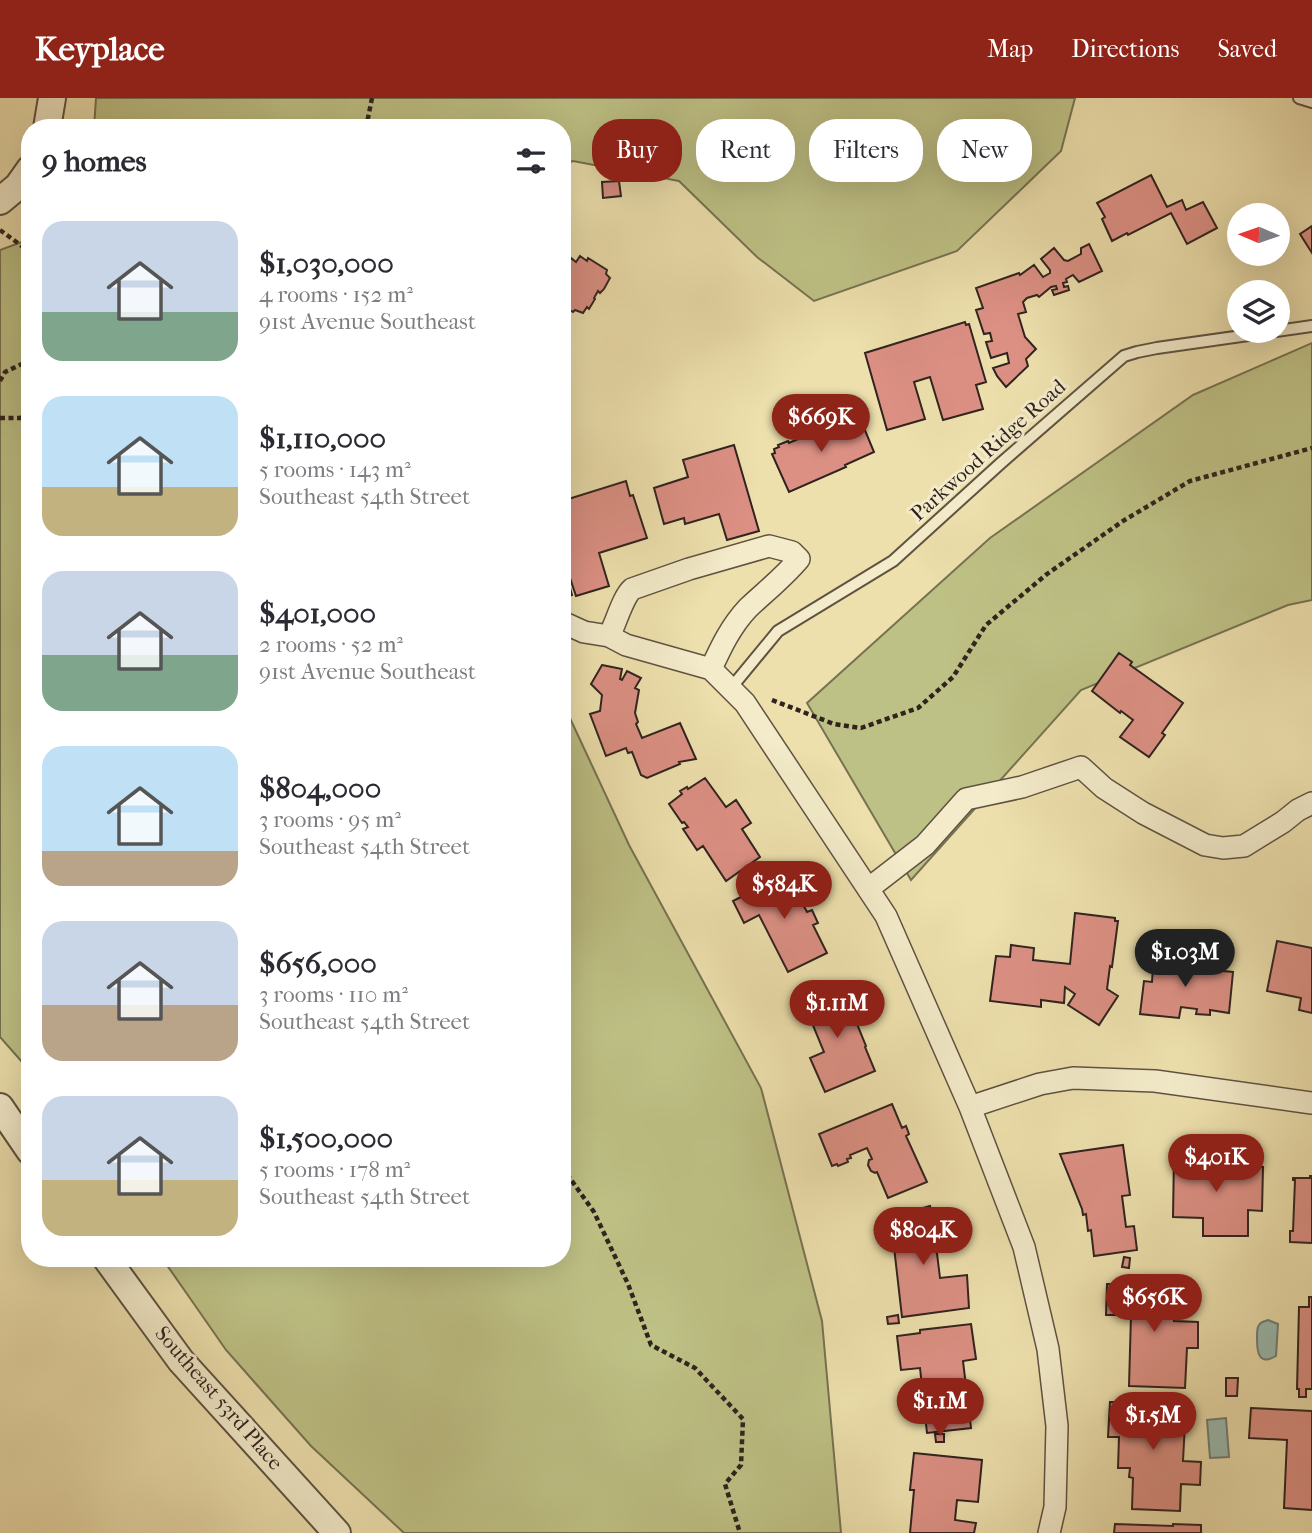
<!DOCTYPE html>
<html lang="en">
<head>
<meta charset="utf-8">
<style>
  :root { --surface:#fff; --page:#f7f7f7; --text:#2b2b33; --muted:#7c7c81; --accent:#8f2418 }
  body { margin:0; font-family:"IM FELL French Canon",serif; background:var(--page); color:var(--text); height:100vh; display:flex; flex-direction:column; font-size:26px; white-space:nowrap }
  * { box-sizing:border-box; margin:0 }
  p { font-size:23px; color:var(--muted) }
  .icon { flex:none; width:38px; height:38px; fill:none; stroke:currentColor; stroke-width:2; stroke-linecap:round; stroke-linejoin:round }
  .map { position:relative; flex:1; overflow:hidden }
  .sheet { position:absolute; left:21px; top:21px; width:550px; height:1148px; display:flex; flex-direction:column; background:var(--surface); border-radius:28px; box-shadow:0 7px 28px #0002 }
  .sheet>* { flex:none }
  .guide { position:absolute; left:592px; top:21px; width:614px; height:63px; display:flex; gap:14px }
  .needle { width:46px; rotate:272deg }
  .controls { position:absolute; left:1227px; top:105px; display:grid; gap:14px }
  .controls a { display:grid; place-items:center; width:63px; height:63px; border-radius:50%; background:var(--surface); box-shadow:0 7px 28px #0002; font-size:35px }
  .price { position:absolute; translate:-50% -60px; padding:0 16px; border-radius:24px; background:var(--accent); color:#fff; font-size:23px; line-height:46px; filter:drop-shadow(0 2px 4px #0008) }
  .price::after { content:''; position:absolute; left:50%; top:42px; width:21px; height:16px; margin-left:-10px; background:inherit; clip-path:polygon(0 0,100% 0,50% 100%) }
  .price.active { background:#222; color:#fff }
  ul { padding:0; list-style:none }
  li { display:flex; align-items:center; gap:21px; height:175px; padding:0 21px }
  li span { display:grid; place-items:center; flex:none; width:196px; height:140px; border-radius:21px; color:#555 }
  li>.icon { margin-inline-start:auto }
  span .icon { width:84px; height:84px; fill:#fffc; stroke-width:1 }
  li b { font-size:30px }
  h2 { display:flex; justify-content:space-between; align-items:center; height:84px; padding:0 21px; font-size:30px }
  .pill { padding:0 24px; border-radius:28px; background:var(--surface); box-shadow:0 7px 28px #0002; font-size:24px; line-height:63px }
  .pill.active { background:var(--accent); color:#fff }
  header { display:flex; align-items:center; gap:42px; box-sizing:border-box; height:98px; padding:0 35px; background:var(--accent); color:#fff }
  header strong { font-size:33px }
  nav { display:flex; gap:38px; margin-inline-start:auto; font-size:24px }
  .map>svg:first-child { display:block }
  .green { fill:#bec185; stroke:#777252; stroke-width:2 }
  .water { fill:#9abcb1; stroke:#707f77; stroke-width:2 }
  .building { fill:#dc9084; stroke:#30231f; stroke-width:2 }
  .lines { fill:none; stroke-linecap:round; stroke-linejoin:round }
  .service-casing { stroke:#5f5242; stroke-width:14 }
  .minor-casing { stroke:#5f5242; stroke-width:24 }
  .tertiary-casing { stroke:#5f5242; stroke-width:30 }
  .path { stroke:#30231f; stroke-width:4.5; stroke-dasharray:5 3.5; stroke-linecap:butt }
  .service { stroke:#f3ebca; stroke-width:10 }
  .minor { stroke:#f3ebca; stroke-width:21 }
  .tertiary { stroke:#f3ebca; stroke-width:26 }
  .labels { text-anchor:middle; dominant-baseline:central; stroke-width:6; stroke-linejoin:round; paint-order:stroke }
  .street-label { font-size:21px; fill:#30231f; stroke:#f3ebca }
</style>
</head>
<body>
<header>
<strong>Keyplace</strong>
<nav><a>Map</a><a>Directions</a><a>Saved</a></nav>
</header>
<div class="map">
<svg width="1312" height="1435" viewBox="0 0 1312 1435">
  <rect width="100%" height="100%" fill="#ede0ad"/>
  <filter id="stains"><feTurbulence type="fractalNoise" baseFrequency=".00286" numOctaves="4"/><feColorMatrix values="0 0 0 0 .2 0 0 0 0 .09 0 0 0 0 .02 0 0 0 .5 -.17"/></filter>
  <radialGradient id="worn" r=".72"><stop offset=".6" stop-color="#630" stop-opacity="0"/><stop offset="1" stop-color="#630" stop-opacity=".3"/></radialGradient>
  <path class="green" d="M96 0H1075L1061 53 957 153 814 203 757 159 679 83 573 63 562 67V30H94Z
    M30 141V973L0 939V152Z
    M1312 245V502L1288 507 1081 592 911 782 807 605 990 440 1193 297Z
    M562 603 629 747 761 990 822 1223 841 1435H404L311 1348 226 1252 162 1160H562Z"/>
  <path class="water" d="M1268 1222 1278 1226 1276 1258C1259 1268 1257 1255 1257 1241 1257 1238 1257 1231 1258 1229 1260 1224 1263 1224 1268 1222Z
    M1226 1320 1229 1359 1210 1360 1207 1322Z"/>
  <path class="building" d="M1151 77 1167 109 1182 102 1186 112 1203 104 1217 130 1187 146 1171 115 1128 137 1127 135 1112 143 1102 121 1105 119 1097 105Z
    M619 83 621 98 603 100 602 84Z
    M1312 128V155L1300 136Z
    M1089 146 1102 173 1079 184 1073 177 1066 181 1067 184 1063 185 1064 189 1068 188 1069 192 1054 197 1052 192 1057 191 1056 188 1051 189 1039 199 1037 197 1027 200 1023 204 1026 214 1018 216 1025 239 1036 251 1026 261 1028 268 1006 289 997 278 993 270 1009 265 1007 255 991 260 986 244 992 243 990 235 984 236 976 212 983 210 976 190 1019 175 1020 177 1034 167 1043 179 1050 175V172L1041 161 1054 150 1064 162 1068 163 1081 156V150Z
    M580 158 587 163 588 160 607 172 606 176 610 180 604 191 600 195 598 193 594 200 595 201 589 211 587 209 583 215 575 212 573 214 562 207V169L563 170 571 160 576 164Z
    M965 224 966 227 969 226 986 284 976 287 983 311 943 322 930 279 914 284 925 321 887 332 865 255Z
    M840 321 846 332 862 325 874 354 845 367 846 369 789 394 772 356 775 355 774 351 779 349 778 347 788 343 789 345 805 338 804 336 814 331 815 333Z
    M734 347 759 433 727 442 719 416 685 426 684 420 664 426 654 390 688 379 683 362Z
    M626 383 630 398 633 397 647 440 599 455 609 488 576 498 567 471H565L562 462 564 461 562 453V403Z
    M566 474 572 497 562 500V475Z
    M1119 555 1132 564 1130 567 1183 605 1162 635 1165 637 1149 659 1120 639 1133 622 1121 613 1120 615 1092 593Z
    M602 567 622 571 620 581 622 582 627 573 641 580 635 590 639 592 635 615 638 624 636 626 642 640 680 625 696 661 679 664 680 666 647 680 641 677 632 654 628 655 626 650 606 658 590 616 600 613 602 597 591 586Z
    M705 680 726 709 736 702 751 725 742 731 760 759 726 783 703 748 697 752 683 731 688 729 684 724 682 725 669 706 682 696 680 693 687 689 688 691Z
    M782 775 793 797 797 795 807 814 812 812 818 825 813 827 827 855 788 874 759 817 744 825 733 803 749 795 748 793Z
    M1075 815 1115 820V823H1118L1112 869 1110 868 1107 891 1118 898 1099 927 1068 907 1075 896 1065 889 1064 905 1041 902V909L990 903 996 858 1010 859 1011 847 1034 850 1033 862 1070 866Z
    M1277 843 1312 850V915L1299 912 1301 900 1267 893Z
    M1154 852 1176 854 1174 868 1233 874 1229 915 1210 912V917L1196 916 1197 911 1181 909 1179 920 1140 916 1144 883 1152 884Z
    M841 887 866 948 865 949 875 973 825 994 810 960 824 954 803 903Z
    M892 1006 902 1030 906 1028 909 1036 906 1038 927 1084 888 1100 877 1074 875 1075 871 1073 868 1067 869 1062 872 1061 867 1050 850 1057 851 1060 847 1061 848 1064 838 1068 837 1066 832 1068 819 1036Z
    M1123 1047 1130 1097 1122 1098 1126 1129 1134 1128 1137 1152 1094 1158 1091 1132 1088 1133 1086 1116 1083 1117 1082 1111 1060 1056Z
    M1174 1057H1210V1063H1223V1068L1263 1069 1262 1113 1248 1112V1138H1203V1120L1173 1119Z
    M1310 1078H1312V1145L1290 1144V1133H1293L1295 1082H1293V1080H1310Z
    M930 1108 938 1138 935 1139 940 1180 967 1177 969 1210 902 1219 894 1149 886 1120Z
    M1124 1159 1130 1160 1129 1170 1122 1169Z
    M1107 1186 1175 1189 1174 1223 1198 1224V1250H1187L1185 1290 1129 1288 1131 1217H1106Z
    M1309 1199H1312V1291H1306V1299H1299V1291H1297L1299 1209H1309Z
    M898 1217 899 1225 888 1226 887 1219Z
    M971 1226 976 1261 963 1263 971 1330 927 1335 920 1270 901 1272 897 1238 920 1235V1232Z
    M1226 1280H1238L1237 1298H1226Z
    M1110 1304 1186 1306 1183 1363 1201 1364 1200 1387 1181 1386 1180 1413 1132 1411 1133 1380 1129 1379 1130 1370H1118L1119 1339H1108Z
    M1251 1310 1312 1313V1412L1284 1410 1287 1342 1249 1340Z
    M935 1336H944V1344H936Z
    M914 1355 982 1362 978 1404 957 1402 955 1422 976 1425 974 1435H910L914 1392H910Z
    M1115 1426 1173 1428V1426L1201 1427V1435H1114Z"/>
  <g class="lines">
    <defs>
      <path id="service" d="M1299 0 1312 4
        M731 590 778 533 893 463 1001 365 1124 258 1137 254 1157 250 1312 228"/>
      <path id="minor" d="M562 524 584 534 609 538 626 547 711 571 745 605 886 818 970 1009 1024 1149 1048 1251 1057 1328 1055 1409 1049 1435
        M609 538C616 525 623 499 632 491L689 471 769 448 792 454 799 461C783 480 766 493 748 510 731 528 721 549 711 571
        M868 791 925 747 966 701 1022 689 1081 669 1104 690 1143 715 1205 747 1223 750 1244 748 1283 724 1298 712 1312 705
        M970 1009 1040 986 1073 980 1155 983 1312 1005"/>
      <path id="tertiary" d="M47 30 52 0
        M0 103 18 88 30 71
        M0 1009 30 1053
        M106 1160 181 1263 337 1435"/>
    </defs>
    <use href="#service" class="service-casing"/>
    <use href="#minor" class="minor-casing"/>
    <use href="#tertiary" class="tertiary-casing"/>
    <path class="path" d="M366 30 372 0
      M0 132 30 154
      M0 283 5 274 26 264 30 258
      M0 320H20L30 317
      M772 602 834 626 861 630 918 610 953 579 986 527 1047 476 1123 423 1190 383 1312 350
      M562 1069 594 1114 628 1186 651 1247 695 1270 743 1321 741 1367 725 1386 740 1435"/>
    <use href="#service" class="service"/>
    <use href="#minor" class="minor"/>
    <use href="#tertiary" class="tertiary"/>
  </g>
  <g class="labels">
    <g class="street-label">
      <text transform="translate(988 352) rotate(-42)">Parkwood Ridge Road</text>
      <text transform="translate(219 1300) rotate(49)">Southeast 53rd Place</text>
    </g>
  </g>
  <rect width="100%" height="100%" filter="url(#stains)"/>
  <rect width="100%" height="100%" fill="url(#worn)"/>
</svg>
<div class="controls">
<a><svg class="needle" viewBox="-14 -14 28 28"><path d="M0-13l5 13h-10z" fill="#e53935"/><path d="M0 13l5-13h-10z" fill="#7c7c81"/></svg></a>
<a><svg class="icon" aria-label="layers" viewBox="0 0 24 24"><path d="M12 4l9 5-9 5-9-5zM3 14l9 5 9-5"/></svg></a>
</div>
<b class="price" style="left:821px;top:356px">$669K</b>
<b class="price" style="left:784px;top:823px">$584K</b>
<b class="price active" style="left:1185px;top:891px">$1.03M</b>
<b class="price" style="left:837px;top:942px">$1.11M</b>
<b class="price" style="left:1216px;top:1096px">$401K</b>
<b class="price" style="left:923px;top:1169px">$804K</b>
<b class="price" style="left:1154px;top:1236px">$656K</b>
<b class="price" style="left:940px;top:1340px">$1.1M</b>
<b class="price" style="left:1153px;top:1354px">$1.5M</b>
<div class="guide">
<a class="pill active">Buy</a>
<a class="pill">Rent</a>
<a class="pill">Filters</a>
<a class="pill">New</a>
</div>
<section class="sheet">
<h2>9 homes<svg class="icon" aria-label="filters" viewBox="0 0 24 24"><path d="M4 7h16M4 17h16"/><circle cx="9" cy="7" r="2"/><circle cx="15" cy="17" r="2"/></svg></h2>
<ul>
<li><span style="background:linear-gradient(#c9d6e8 65%,#7fa58c 0)"><svg class="icon" aria-label="home" viewBox="0 0 24 24"><path d="M3 11l9-7 9 7M6 9v11h12V9"/></svg></span><div><b>$1,030,000</b><p>4 rooms · 152 m²</p><p>91st Avenue Southeast</p></div></li>
<li><span style="background:linear-gradient(#bfe0f5 65%,#c2b280 0)"><svg class="icon" aria-label="home" viewBox="0 0 24 24"><path d="M3 11l9-7 9 7M6 9v11h12V9"/></svg></span><div><b>$1,110,000</b><p>5 rooms · 143 m²</p><p>Southeast 54th Street</p></div></li>
<li><span style="background:linear-gradient(#c9d6e8 60%,#7fa58c 0)"><svg class="icon" aria-label="home" viewBox="0 0 24 24"><path d="M3 11l9-7 9 7M6 9v11h12V9"/></svg></span><div><b>$401,000</b><p>2 rooms · 52 m²</p><p>91st Avenue Southeast</p></div></li>
<li><span style="background:linear-gradient(#bfe0f5 75%,#b9a48a 0)"><svg class="icon" aria-label="home" viewBox="0 0 24 24"><path d="M3 11l9-7 9 7M6 9v11h12V9"/></svg></span><div><b>$804,000</b><p>3 rooms · 95 m²</p><p>Southeast 54th Street</p></div></li>
<li><span style="background:linear-gradient(#c9d6e8 60%,#b9a48a 0)"><svg class="icon" aria-label="home" viewBox="0 0 24 24"><path d="M3 11l9-7 9 7M6 9v11h12V9"/></svg></span><div><b>$656,000</b><p>3 rooms · 110 m²</p><p>Southeast 54th Street</p></div></li>
<li><span style="background:linear-gradient(#c9d6e8 60%,#c2b280 0)"><svg class="icon" aria-label="home" viewBox="0 0 24 24"><path d="M3 11l9-7 9 7M6 9v11h12V9"/></svg></span><div><b>$1,500,000</b><p>5 rooms · 178 m²</p><p>Southeast 54th Street</p></div></li>
</ul>
</section>
</div>
</body>
</html>
